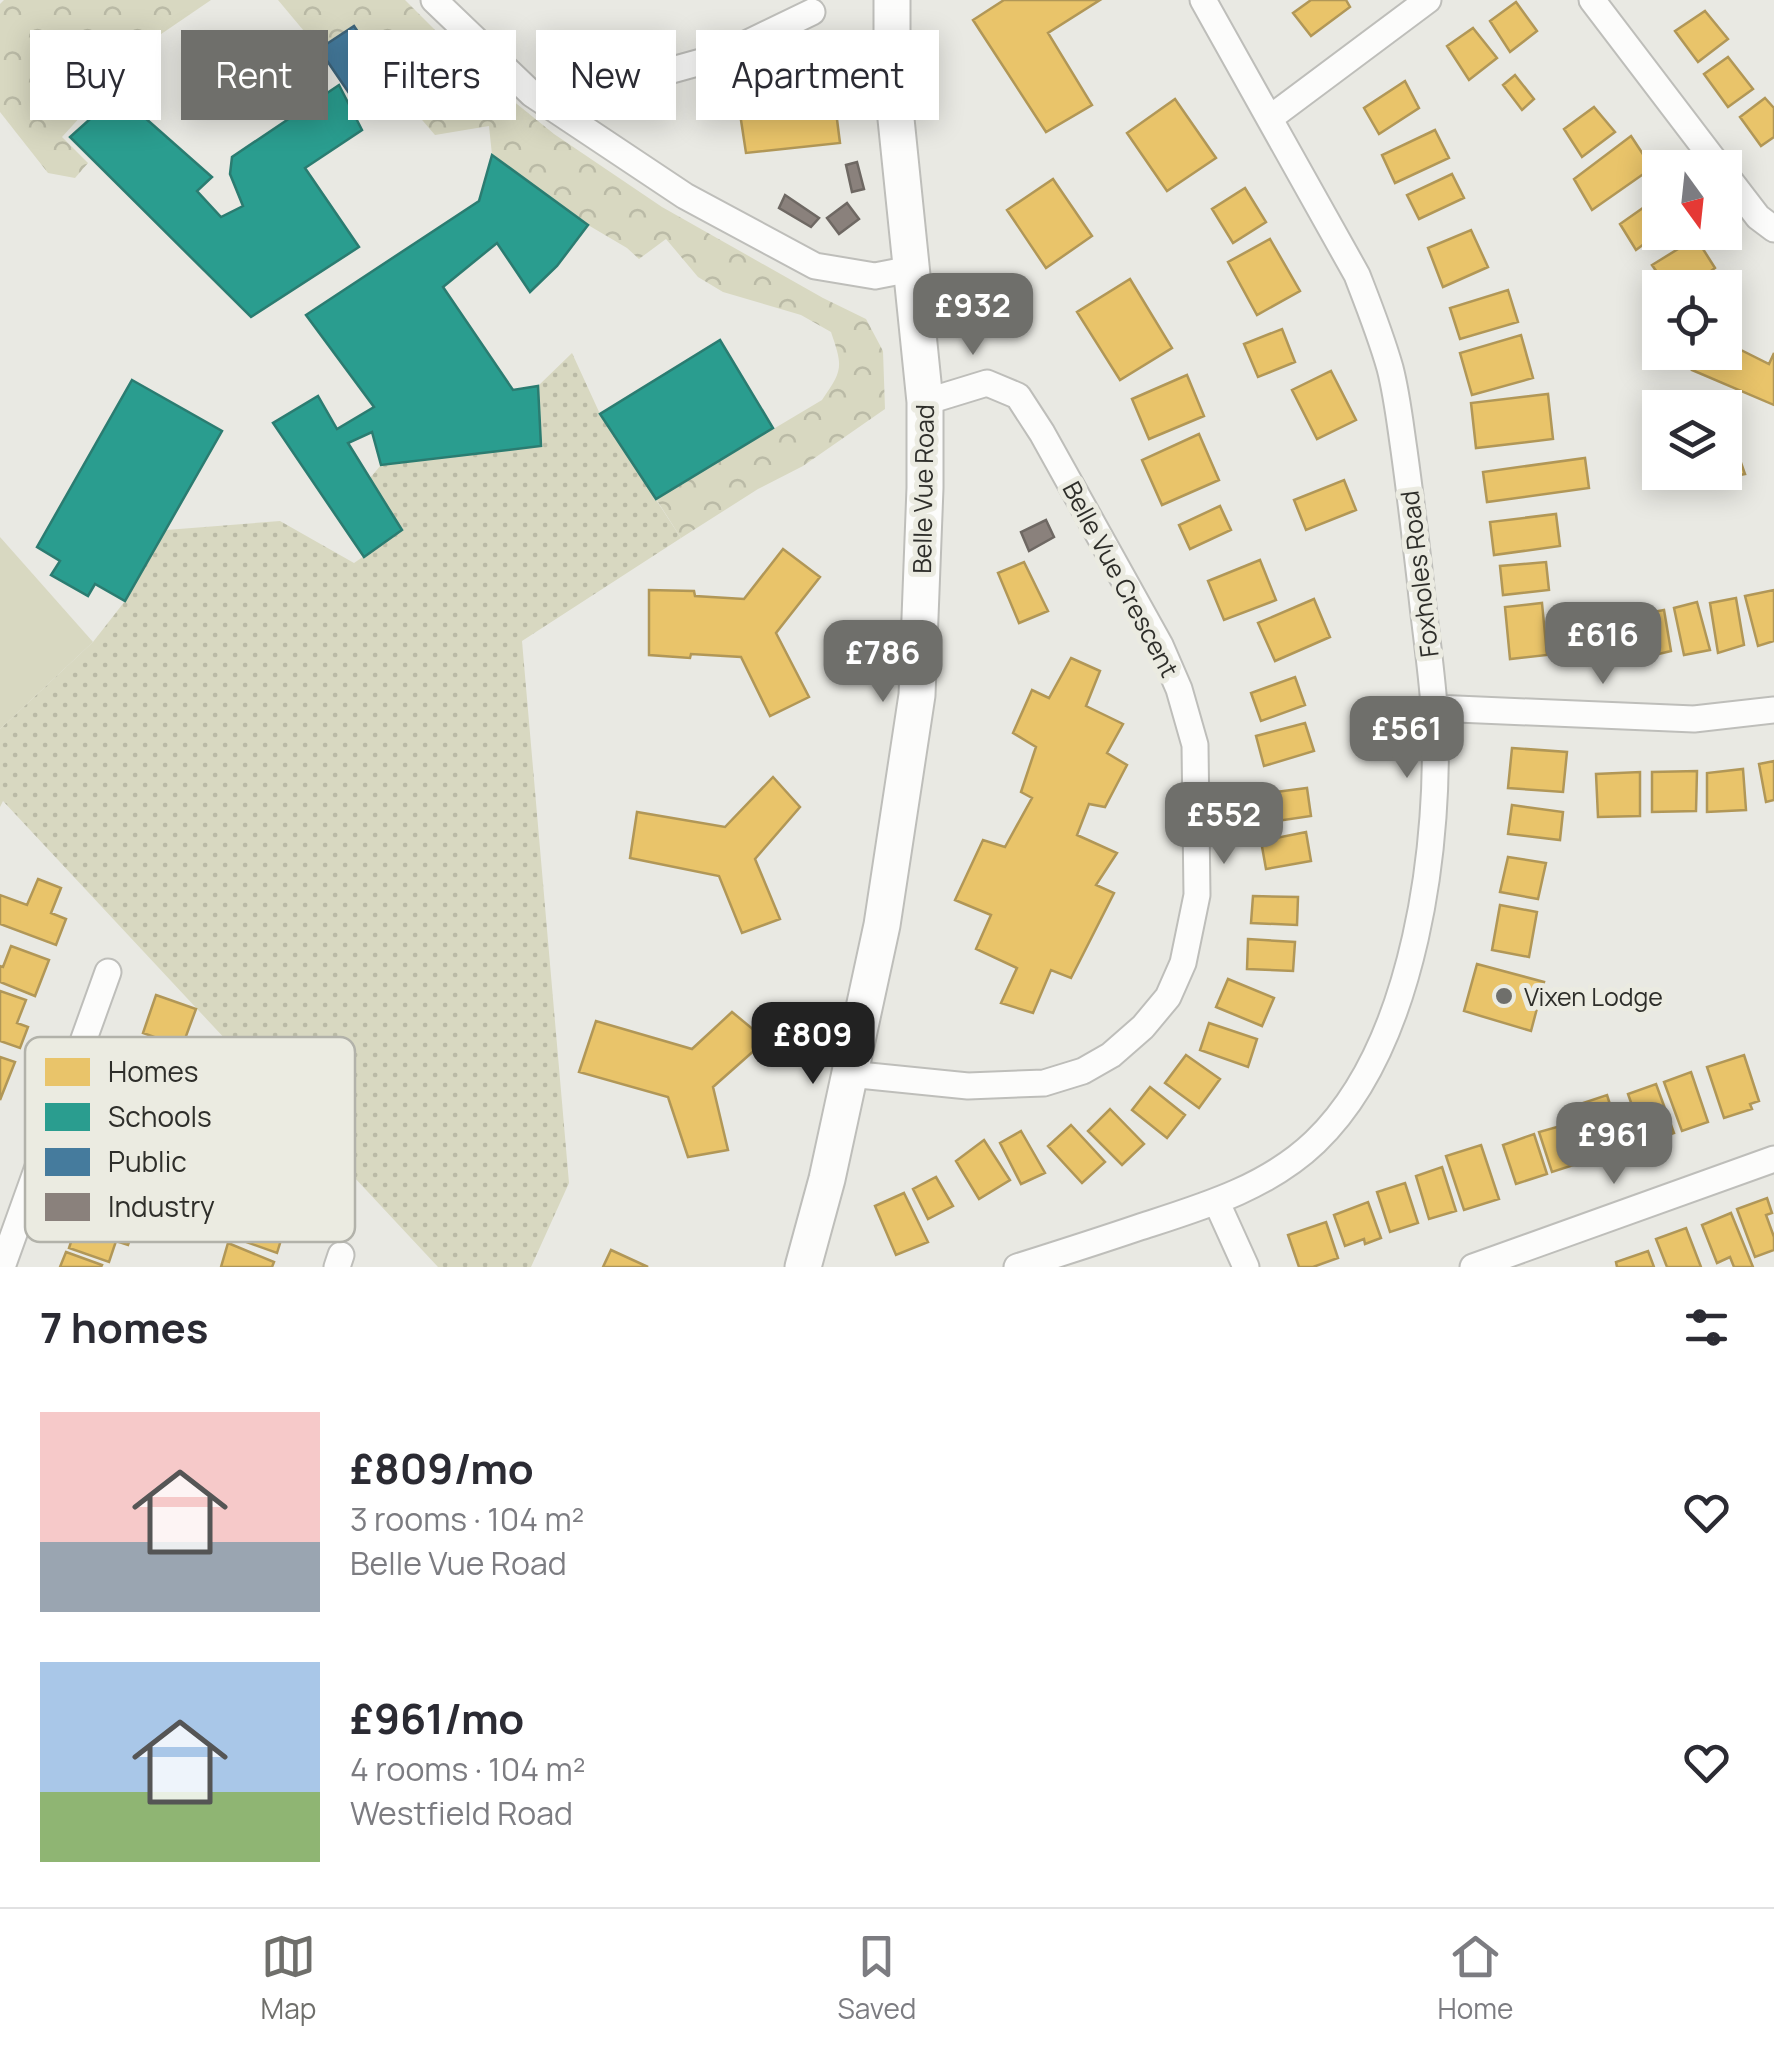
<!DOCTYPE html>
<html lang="en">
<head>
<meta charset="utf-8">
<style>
  :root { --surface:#fff; --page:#f2f2f3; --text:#2b2b33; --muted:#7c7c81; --line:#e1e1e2; --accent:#6f6f6b }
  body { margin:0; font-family:Manrope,sans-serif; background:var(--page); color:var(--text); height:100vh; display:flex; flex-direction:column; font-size:38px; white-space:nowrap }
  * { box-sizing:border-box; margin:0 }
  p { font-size:32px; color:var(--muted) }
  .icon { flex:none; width:55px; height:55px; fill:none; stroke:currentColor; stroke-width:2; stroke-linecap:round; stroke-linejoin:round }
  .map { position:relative; height:1267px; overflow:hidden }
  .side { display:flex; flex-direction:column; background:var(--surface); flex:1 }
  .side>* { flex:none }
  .hud { position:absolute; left:30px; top:30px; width:1000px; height:90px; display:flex; gap:20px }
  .needle { width:65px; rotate:165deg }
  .buttons { position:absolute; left:1642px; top:150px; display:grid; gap:20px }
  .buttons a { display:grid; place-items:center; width:100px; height:100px; border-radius:0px; background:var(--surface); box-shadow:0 5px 25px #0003; font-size:50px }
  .price { position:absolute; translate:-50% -85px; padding:0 22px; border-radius:20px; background:var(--accent); color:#fff; font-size:32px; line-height:65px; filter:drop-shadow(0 2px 5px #0008) }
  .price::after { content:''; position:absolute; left:50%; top:60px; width:30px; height:22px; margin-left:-15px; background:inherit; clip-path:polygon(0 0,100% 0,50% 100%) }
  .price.current { background:#222; color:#fff }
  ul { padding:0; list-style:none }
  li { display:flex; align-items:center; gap:30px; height:250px; padding:0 40px }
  li span { display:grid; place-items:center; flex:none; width:280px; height:200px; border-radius:0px; color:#555 }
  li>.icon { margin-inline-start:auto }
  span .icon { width:120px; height:120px; fill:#fffc; stroke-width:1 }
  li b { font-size:42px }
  h2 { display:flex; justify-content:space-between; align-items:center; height:120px; padding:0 40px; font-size:42px }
  .pill { padding:0 35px; border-radius:0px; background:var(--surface); box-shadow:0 5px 25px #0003; font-size:35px; line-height:90px }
  .pill.current { background:var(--accent); color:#fff }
  .dock { display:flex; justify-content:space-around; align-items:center; height:140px; border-top:2px solid var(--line); background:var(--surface); font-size:28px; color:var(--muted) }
  .dock a { display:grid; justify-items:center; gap:5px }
  .dock .current { color:var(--accent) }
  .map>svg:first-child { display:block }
  .forest { fill:url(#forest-crowns) }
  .park { fill:url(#park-dots) }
  .garden { fill:#d8d8c1 }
  .homes { fill:#e9c46a; stroke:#b19757; stroke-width:2.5 }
  .schools { fill:#2a9d8f; stroke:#2b7c71; stroke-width:2.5 }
  .public { fill:#457b9d; stroke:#3e647a; stroke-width:2.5 }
  .industry { fill:#8a817c; stroke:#6e6863; stroke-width:2.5 }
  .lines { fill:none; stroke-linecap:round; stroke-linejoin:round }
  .street-casing { stroke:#bebeba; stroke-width:29 }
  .secondary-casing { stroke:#bebeba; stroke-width:39 }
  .street { stroke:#fcfcfb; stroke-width:25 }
  .secondary { stroke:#fcfcfb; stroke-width:35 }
  .poi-dot { fill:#6f6f6b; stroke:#ebebe1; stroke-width:4 }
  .labels { text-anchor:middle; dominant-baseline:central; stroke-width:10; stroke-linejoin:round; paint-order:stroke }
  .street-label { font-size:25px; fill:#2e2e2a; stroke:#ebebe1 }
  .poi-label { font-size:25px; fill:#2e2e2a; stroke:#ebebe1; text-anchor:start }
  .key { fill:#ebebe1; stroke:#b2b2aa; stroke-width:2.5 }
  .key-label { font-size:28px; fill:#2e2e2a }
</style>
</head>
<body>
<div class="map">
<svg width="1774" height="1267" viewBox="0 0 1774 1267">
  <defs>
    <pattern id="forest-crowns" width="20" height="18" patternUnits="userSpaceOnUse" patternTransform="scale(2.5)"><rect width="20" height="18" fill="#d8d8c1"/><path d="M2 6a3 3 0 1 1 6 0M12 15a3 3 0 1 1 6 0" fill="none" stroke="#babaa6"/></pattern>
    <pattern id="park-dots" width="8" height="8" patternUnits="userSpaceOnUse" patternTransform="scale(2.5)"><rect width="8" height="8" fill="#d8d8c1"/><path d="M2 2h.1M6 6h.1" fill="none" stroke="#babaa6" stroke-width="1.8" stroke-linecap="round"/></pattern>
  </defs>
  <rect width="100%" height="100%" fill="#e9e9e3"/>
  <path class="forest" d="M4 0H211L148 43 62 137 88 163 75 178 48 173 0 112V4Z
    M278 0H405L474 69 554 134 662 207 823 298 866 319 883 351 885 409 803 466 758 489 681 538 656 499 822 400C843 370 843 367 831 332L801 315 723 292 698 277 666 239 639 259 627 248 588 225 492 155 489 126 435 135 398 92 354 27 319 49Z"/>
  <path class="park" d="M572 353 600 414 681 538 522 641 569 1183 531 1267H438L3 801 0 807V729L93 642 125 601 166 530 280 521 354 563 402 530 370 478 381 465 541 446 538 386Z"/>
  <path class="garden" d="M0 537 93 642 0 729Z"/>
  <path class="homes" d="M1004 0H1100L1048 33 1092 105 1046 132 973 20Z
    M1311 0H1346L1350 7 1311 36 1293 13Z
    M1516 2 1537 31 1510 52 1490 21Z
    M1705 11 1728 39 1698 62 1675 31Z
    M1473 28 1497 58 1469 80 1447 46Z
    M1728 57 1753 89 1728 107 1704 74Z
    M1515 75 1534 99 1522 110 1503 85Z
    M1405 81 1419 108 1379 134 1364 108Z
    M834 96 840 143 746 153 739 107Z
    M1765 98 1774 108V137L1761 146 1740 117Z
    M1175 99 1216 158 1167 191 1127 133Z
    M1594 107 1615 132 1582 157 1564 129Z
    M1435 130 1449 158 1395 183 1382 155Z
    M1631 136 1652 168 1592 210 1574 179Z
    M1452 174 1464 198 1419 219 1407 195Z
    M1053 179 1092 236 1046 268 1007 210Z
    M1245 188 1266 222 1233 243 1212 209Z
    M1660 196V232L1636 250 1620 224Z
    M1471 230 1488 267 1443 287 1428 248Z
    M1696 238 1715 268 1688 288H1668L1652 265Z
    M1270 239 1300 291 1257 315 1228 262Z
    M1130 279 1172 348 1120 380 1077 312Z
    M1508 290 1518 322 1460 339 1450 308Z
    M1282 329 1295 362 1258 377 1244 344Z
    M1521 335 1533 378 1472 395 1460 353Z
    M1725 342 1769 364 1774 353V405L1692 370 1699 352H1725Z
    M1331 371 1356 420 1317 439 1292 390Z
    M1187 375 1204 416 1149 439 1132 399Z
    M1548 394 1553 439 1476 448 1471 403Z
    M1199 434 1219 480 1162 505 1142 460Z
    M1585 458 1589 488 1487 502 1483 472Z
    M1740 460 1745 474 1697 483 1694 472H1725V462Z
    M1344 480 1356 510 1306 530 1294 500Z
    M1220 506 1231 530 1190 549 1179 525Z
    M1556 514 1560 546 1494 555 1490 522Z
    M783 549 820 577 776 633 809 697 770 716 741 657 691 654 690 658 649 655V590L694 591 695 596 744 599Z
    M1260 560 1276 600 1224 620 1208 581Z
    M1024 562 1048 611 1019 623 998 573Z
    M1546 562 1549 590 1503 595 1500 566Z
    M1774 590V641L1758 646 1745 596Z
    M1736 598 1744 645 1718 653 1710 603Z
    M1314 599 1330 637 1275 661 1258 623Z
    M1697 602 1710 650 1684 655 1674 608Z
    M1542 603 1547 655 1510 659 1505 607Z
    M1581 609 1589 650 1560 657 1555 614Z
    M1664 610 1671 651 1642 658 1637 615Z
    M1617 611 1624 652 1598 657 1590 616Z
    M1071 658 1100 671 1086 706 1123 724 1107 753 1127 765 1105 807 1089 804 1077 835 1117 853 1096 885 1114 893 1071 978 1051 970 1033 1013 1001 1003 1017 968 976 949 991 915 955 900 983 840 1005 847 1032 798 1021 792 1036 747 1013 733 1032 690 1049 698Z
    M1295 677 1305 705 1261 721 1251 693Z
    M1305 723 1314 751 1264 766 1256 736Z
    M1512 748 1567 752 1563 792 1508 788Z
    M1774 761V800L1766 802 1759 764Z
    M1743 769 1746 810 1707 812V773Z
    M1697 771 1696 811 1652 812V772Z
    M1640 772V816L1598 817 1596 774Z
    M773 777 800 807 755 859 780 919 742 933 719 876 630 858 637 812 725 827Z
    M1307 788 1311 816 1250 825 1246 796Z
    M1512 805 1563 812 1560 840 1508 834Z
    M1306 832 1311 861 1266 869 1261 841Z
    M1508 857 1546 863 1538 899 1500 892Z
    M38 879 61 888 51 913 66 919 56 945 0 924V895L27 905Z
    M1253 896 1298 897 1297 925 1251 923Z
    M1500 905 1537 912 1529 957 1492 950Z
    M1248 939 1295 942 1293 971 1247 969Z
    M11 946 49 960 35 996 0 982V966L3 967Z
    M1477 964 1544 982 1531 1031 1464 1011Z
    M1228 979 1274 998 1262 1026 1216 1007Z
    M0 991 26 1000 17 1023 28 1027 20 1048 0 1041Z
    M156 995 196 1009 182 1047 143 1033Z
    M732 1012 766 1040 713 1087 728 1150 688 1157 668 1097 579 1072 596 1021 692 1049Z
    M1209 1023 1257 1039 1248 1067 1200 1050Z
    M1186 1055 1220 1079 1199 1108 1165 1083Z
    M1744 1055 1759 1101 1750 1104 1752 1109 1724 1118 1707 1067Z
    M0 1057 15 1062 0 1100Z
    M1691 1072 1708 1122 1682 1131 1664 1082Z
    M1656 1084 1674 1133 1652 1141 1648 1129 1641 1131 1628 1094Z
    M1150 1087 1185 1115 1167 1138 1132 1110Z
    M1607 1095 1622 1142 1595 1151 1580 1104Z
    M1110 1109 1144 1144 1122 1165 1088 1131Z
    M1571 1123 1583 1162 1552 1172 1539 1132Z
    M1071 1125 1105 1162 1082 1183 1048 1146Z
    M1021 1131 1045 1173 1021 1184 1000 1143Z
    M1534 1134 1547 1174 1516 1184 1503 1145Z
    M984 1140 1010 1180 979 1199 956 1161Z
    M1481 1145 1499 1199 1464 1210 1446 1156Z
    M1442 1167 1456 1211 1429 1219 1416 1176Z
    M936 1177 953 1206 928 1219 913 1189Z
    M1405 1183 1418 1223 1390 1232 1377 1192Z
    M904 1193 928 1242 896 1255 875 1206Z
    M1767 1198 1772 1213 1766 1215 1774 1237V1250L1755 1257 1737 1209Z
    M1368 1202 1381 1238 1365 1244 1364 1239 1345 1246 1334 1215Z
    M82 1209 134 1228 128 1245 116 1241 109 1262 69 1248Z
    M244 1212 285 1227 277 1253 235 1238Z
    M1731 1213 1753 1267H1734L1730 1257 1717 1263 1702 1225Z
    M1326 1222 1338 1258 1313 1267H1299L1288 1235Z
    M1686 1228 1701 1267H1667L1656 1239Z
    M228 1243 274 1262 272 1267H221Z
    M611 1250 648 1267H603Z
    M1648 1251 1654 1267H1617L1616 1262Z
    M66 1252 102 1265 101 1267H60Z"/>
  <path class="schools" d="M339 85 362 130 305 168 359 247 251 317 70 137 118 94 212 177 197 191 221 217 243 206 230 174 232 157Z
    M492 155 588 225 557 266 530 292 497 243 443 287 513 390 538 386 541 446 381 465 372 432 348 443 402 530 364 557 273 423 318 396 337 429 374 407 306 315 479 201Z
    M720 340 773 428 656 499 600 414Z
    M132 380 222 431 125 601 95 584 88 596 51 575 60 561 37 547Z"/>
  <path class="public" d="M354 26 398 92 364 115 319 49Z"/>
  <path class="industry" d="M857 162 864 189 852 192 846 165Z
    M785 195 819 218 811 227 779 208Z
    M847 203 859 219 839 234 827 218Z
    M1046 520 1054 537 1029 551 1021 532Z"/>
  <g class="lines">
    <defs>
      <path id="street" d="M434 0 532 94 685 196 815 266 875 276 911 269
        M1592 0 1720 168
        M1270 118 1428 0
        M574 122 591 98 607 88 719 57 812 12
        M1725 174 1758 217 1774 229
        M1434 708 1694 719 1774 710
        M849 1074 968 1086 1044 1083 1083 1071 1111 1055 1143 1027 1168 997 1183 963 1197 895 1195 745 1179 689 1160 645 1042 433 1018 396 987 383 925 402
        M1217 1203 1246 1267
        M2 1267 108 972
        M337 1267 341 1255
        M1017 1267C1058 1254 1099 1241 1140 1227 1202 1207 1267 1188 1315 1142 1416 1045 1442 840 1434 706 1431 664 1424 621 1420 578 1415 535 1410 493 1404 450 1400 423 1397 395 1390 368 1381 336 1369 306 1357 275L1203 0
        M1473 1267 1774 1159"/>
      <path id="secondary" d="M803 1267 827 1179 882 925 917 695 925 488V402L892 80V0"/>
    </defs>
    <use href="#street" class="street-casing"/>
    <use href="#secondary" class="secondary-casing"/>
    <use href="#street" class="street"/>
    <use href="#secondary" class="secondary"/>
  </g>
  <circle class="poi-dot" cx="1504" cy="996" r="10"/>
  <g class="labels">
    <g class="street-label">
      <text transform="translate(923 489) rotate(-89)">Belle Vue Road</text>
      <text transform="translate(1419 574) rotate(-97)">Foxholes Road</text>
      <text transform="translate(1121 579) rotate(62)">Belle Vue Crescent</text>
    </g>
    <g class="poi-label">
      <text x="1524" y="996">Vixen Lodge</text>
    </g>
  </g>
  <rect x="25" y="1037" width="330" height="205" rx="15" class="key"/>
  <rect x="45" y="1058" width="45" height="28" fill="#e9c46a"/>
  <rect x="45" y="1103" width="45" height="28" fill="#2a9d8f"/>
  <rect x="45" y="1148" width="45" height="28" fill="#457b9d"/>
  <rect x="45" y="1193" width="45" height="28" fill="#8a817c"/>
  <g class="key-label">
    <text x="108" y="1082">Homes</text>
    <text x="108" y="1127">Schools</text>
    <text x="108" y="1172">Public</text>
    <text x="108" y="1217">Industry</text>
  </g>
</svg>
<div class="buttons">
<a><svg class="needle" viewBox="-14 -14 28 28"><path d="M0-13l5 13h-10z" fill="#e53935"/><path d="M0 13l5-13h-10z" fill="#7c7c81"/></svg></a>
<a><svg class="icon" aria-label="locate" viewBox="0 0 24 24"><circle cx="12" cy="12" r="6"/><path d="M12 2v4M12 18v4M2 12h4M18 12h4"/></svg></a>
<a><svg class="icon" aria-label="layers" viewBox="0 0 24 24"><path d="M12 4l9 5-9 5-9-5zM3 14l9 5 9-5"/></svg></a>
</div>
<b class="price" style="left:973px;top:358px">£932</b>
<b class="price" style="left:1603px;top:687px">£616</b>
<b class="price" style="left:883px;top:705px">£786</b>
<b class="price" style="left:1407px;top:781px">£561</b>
<b class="price" style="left:1224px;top:867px">£552</b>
<b class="price current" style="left:813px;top:1087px">£809</b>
<b class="price" style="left:1614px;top:1187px">£961</b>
<div class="hud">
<a class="pill">Buy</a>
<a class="pill current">Rent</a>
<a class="pill">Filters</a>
<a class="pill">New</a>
<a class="pill">Apartment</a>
</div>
</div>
<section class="side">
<h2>7 homes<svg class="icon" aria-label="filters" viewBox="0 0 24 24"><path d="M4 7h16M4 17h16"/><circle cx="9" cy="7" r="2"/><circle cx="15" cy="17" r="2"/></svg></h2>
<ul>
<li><span style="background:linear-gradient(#f6c9c9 65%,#9aa5b1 0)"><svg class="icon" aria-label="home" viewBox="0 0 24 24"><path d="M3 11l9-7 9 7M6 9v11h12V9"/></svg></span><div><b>£809/mo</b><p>3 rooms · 104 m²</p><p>Belle Vue Road</p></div><svg class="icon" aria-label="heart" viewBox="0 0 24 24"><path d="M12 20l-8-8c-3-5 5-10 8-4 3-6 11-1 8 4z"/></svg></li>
<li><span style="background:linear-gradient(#a9c7e8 65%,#8fb573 0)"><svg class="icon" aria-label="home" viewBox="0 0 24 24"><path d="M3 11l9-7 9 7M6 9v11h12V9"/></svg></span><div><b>£961/mo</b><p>4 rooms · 104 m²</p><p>Westfield Road</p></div><svg class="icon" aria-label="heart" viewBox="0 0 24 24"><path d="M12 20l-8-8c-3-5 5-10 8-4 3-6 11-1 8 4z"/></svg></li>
</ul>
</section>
<nav class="dock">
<a class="current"><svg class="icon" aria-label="map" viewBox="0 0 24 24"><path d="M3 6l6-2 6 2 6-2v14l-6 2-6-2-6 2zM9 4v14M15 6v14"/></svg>Map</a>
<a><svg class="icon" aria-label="saved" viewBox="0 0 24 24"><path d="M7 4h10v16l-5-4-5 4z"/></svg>Saved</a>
<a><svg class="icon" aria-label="home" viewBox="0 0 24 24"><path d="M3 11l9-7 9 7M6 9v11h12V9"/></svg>Home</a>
</nav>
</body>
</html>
